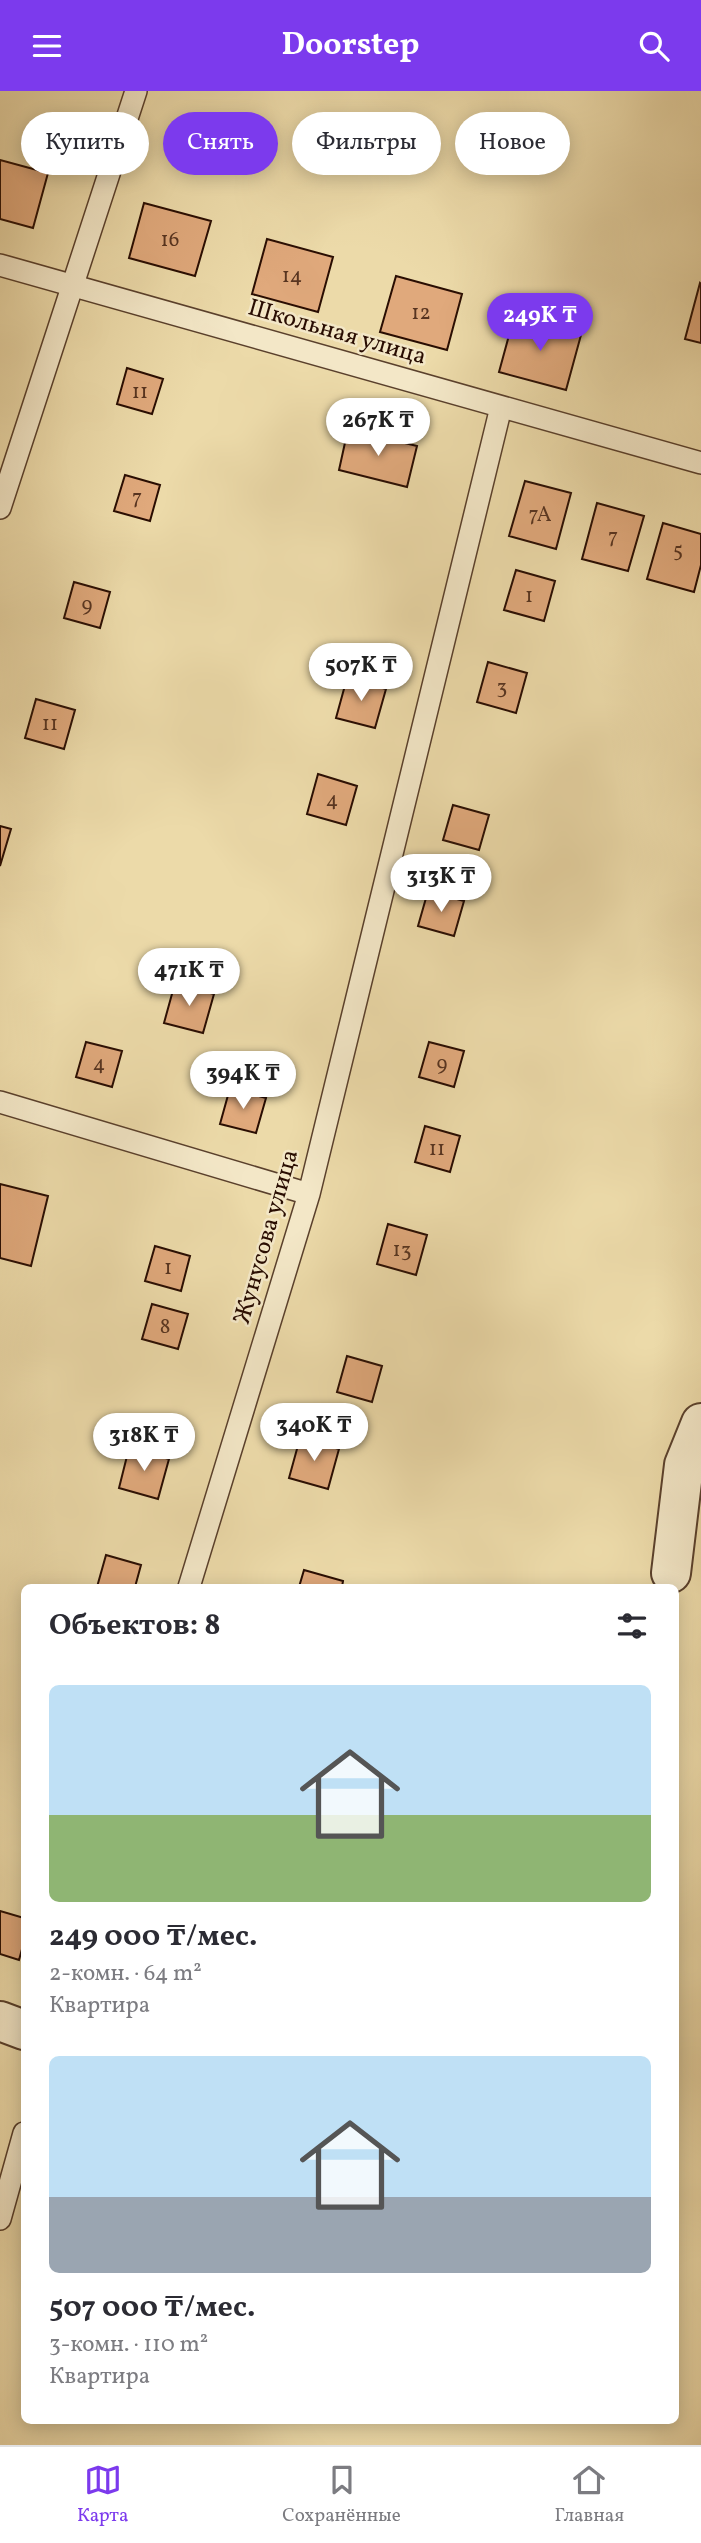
<!DOCTYPE html>
<html lang="ru">
<head>
<meta charset="utf-8">
<style>
  :root { --surface:#fff; --page:#f7f7f7; --text:#2b2b33; --muted:#7c7c81; --line:#e1e1e2; --accent:#7c3aed }
  body { margin:0; font-family:Vollkorn,serif; background:var(--page); color:var(--text); height:100vh; display:flex; flex-direction:column; font-size:26px; white-space:nowrap }
  * { box-sizing:border-box; margin:0 }
  p { font-size:23px; color:var(--muted) }
  .icon { flex:none; width:38px; height:38px; fill:none; stroke:currentColor; stroke-width:2; stroke-linecap:round; stroke-linejoin:round }
  .map { position:relative; flex:1; overflow:hidden }
  .details { position:absolute; left:21px; top:1493px; width:658px; height:840px; display:flex; flex-direction:column; background:var(--surface); border-radius:10px; box-shadow:0 4px 18px #0003 }
  .details>* { flex:none }
  .top-card { position:absolute; left:21px; top:21px; width:660px; height:63px; display:flex; gap:14px }
  .price { position:absolute; translate:-50% -60px; padding:0 16px; border-radius:24px; background:#fff; color:#222; font-size:23px; line-height:46px; filter:drop-shadow(0 2px 4px #0008) }
  .price::after { content:''; position:absolute; left:50%; top:42px; width:21px; height:16px; margin-left:-10px; background:inherit; clip-path:polygon(0 0,100% 0,50% 100%) }
  .price.current { background:var(--accent); color:#fff }
  ul { padding:0; list-style:none }
  li { display:grid; align-content:center; gap:14px; height:371px; padding:0 28px }
  li span { display:grid; place-items:center; height:217px; border-radius:10px; color:#555 }
  li>.icon { margin-inline-start:auto }
  span .icon { width:126px; height:126px; fill:#fffc; stroke-width:1 }
  li b { font-size:30px }
  h2 { display:flex; justify-content:space-between; align-items:center; height:84px; padding:0 28px; font-size:30px }
  .pill { padding:0 24px; border-radius:32px; background:var(--surface); box-shadow:0 4px 18px #0003; font-size:24px; line-height:63px }
  .pill.current { background:var(--accent); color:#fff }
  header { display:flex; justify-content:space-between; align-items:center; height:91px; padding:0 28px; background:var(--accent); color:#fff; font-size:32px; font-weight:700 }
  .tab-bar { display:flex; justify-content:space-around; align-items:center; height:98px; border-top:2px solid var(--line); background:var(--surface); font-size:19px; color:var(--muted) }
  .tab-bar a { display:grid; justify-items:center; gap:4px }
  .tab-bar .current { color:var(--accent) }
  .map>svg:first-child { display:block }
  .building { fill:#e0a97c; stroke:#290d02; stroke-width:2 }
  .lines { fill:none; stroke-linecap:round; stroke-linejoin:round }
  .lane-casing { stroke:#5a402c; stroke-width:24 }
  .street-casing { stroke:#5a402c; stroke-width:42 }
  .lane { stroke:#f3e7c7; stroke-width:21 }
  .street { stroke:#f3e7c7; stroke-width:38 }
  .labels { text-anchor:middle; dominant-baseline:central; stroke-width:5; stroke-linejoin:round; paint-order:stroke }
  .number-label { font-size:21px; fill:#573420 }
  .street-label { font-size:24px; fill:#290d02; stroke:#f3e7c7 }
</style>
</head>
<body>
<header><svg class="icon" aria-label="menu" viewBox="0 0 24 24"><path d="M4 6h16M4 12h16M4 18h16"/></svg>Doorstep<svg class="icon" aria-label="search" viewBox="0 0 24 24"><circle cx="10" cy="10" r="6"/><path d="M15 15l6 6"/></svg></header>
<div class="map">
<svg width="701" height="2354" viewBox="0 0 701 2354">
  <rect width="100%" height="100%" fill="#ecdaa9"/>
  <filter id="stains"><feTurbulence type="fractalNoise" baseFrequency=".00286" numOctaves="4"/><feColorMatrix values="0 0 0 0 .2 0 0 0 0 .09 0 0 0 0 .02 0 0 0 .5 -.17"/></filter>
  <radialGradient id="worn" r=".72"><stop offset=".6" stop-color="#630" stop-opacity="0"/><stop offset="1" stop-color="#630" stop-opacity=".3"/></radialGradient>
  <path class="building" d="M0 69 48 82 33 137 0 128Z
    M144 112 211 130 195 185 129 167Z
    M267 148 333 166 318 221 252 203Z
    M396 185 462 203 447 259 380 241Z
    M700 192 701 193V252L685 248Z
    M514 226 581 244 566 299 499 281Z
    M127 277 163 288 152 323 117 313Z
    M348 338 417 355 407 396 339 379Z
    M125 384 160 394 150 430 114 420Z
    M525 390 571 402 556 458 509 445Z
    M597 412 644 425 628 480 582 468Z
    M663 432 701 443V474L694 501 647 488Z
    M516 479 555 490 544 530 504 519Z
    M74 491 110 501 100 537 64 527Z
    M488 571 527 582 516 622 477 611Z
    M347 587 386 598 375 637 336 627Z
    M36 608 75 619 64 658 25 647Z
    M318 683 357 695 346 734 307 723Z
    M453 714 489 724 479 759 443 749Z
    M0 735 11 738 0 775Z
    M428 800 464 810 454 845 418 835Z
    M175 892 214 903 203 942 164 932Z
    M86 951 122 960 112 996 76 986Z
    M429 951 464 960 454 996 419 986Z
    M230 997 266 1007 256 1042 220 1033Z
    M425 1035 460 1045 450 1081 415 1071Z
    M0 1093 48 1105 31 1175 0 1167Z
    M388 1133 427 1144 416 1184 377 1173Z
    M155 1155 190 1165 181 1200 145 1190Z
    M152 1213 188 1223 178 1258 142 1248Z
    M347 1265 382 1275 372 1311 337 1301Z
    M300 1347 339 1358 328 1398 289 1387Z
    M129 1357 169 1368 158 1408 119 1397Z
    M106 1464 141 1474 135 1496H97Z
    M304 1479 343 1490 342 1496H299Z
    M0 1820 24 1827V1851L19 1869 0 1863Z"/>
  <g class="lines">
    <defs>
      <path id="lane" d="M0 174 701 372
        M0 417 136 0
        M0 1011 309 1103
        M189 1496 309 1103 501 316
        M0 2128 24 2042"/>
      <path id="street" d="M671 1482 684 1374 701 1332
        M0 1930 24 1939"/>
    </defs>
    <use href="#lane" class="lane-casing"/>
    <use href="#street" class="street-casing"/>
    <use href="#lane" class="lane"/>
    <use href="#street" class="street"/>
  </g>
  <g class="labels">
    <g class="number-label">
      <text x="170" y="149">16</text>
      <text x="292" y="185">14</text>
      <text x="421" y="222">12</text>
      <text x="140" y="301">11</text>
      <text x="137" y="407">7</text>
      <text x="540" y="424">7А</text>
      <text x="613" y="446">7</text>
      <text x="678" y="459">5</text>
      <text x="529" y="505">1</text>
      <text x="87" y="514">9</text>
      <text x="502" y="596">3</text>
      <text x="50" y="633">11</text>
      <text x="332" y="709">4</text>
      <text x="99" y="973">4</text>
      <text x="442" y="973">9</text>
      <text x="437" y="1058">11</text>
      <text x="402" y="1159">13</text>
      <text x="168" y="1177">1</text>
      <text x="165" y="1236">8</text>
    </g>
    <g class="street-label">
      <text transform="translate(337 242) rotate(16)">Школьная улица</text>
      <text transform="translate(267 1146) rotate(-74)">Жунусова улица</text>
    </g>
  </g>
  <rect width="100%" height="100%" filter="url(#stains)"/>
  <rect width="100%" height="100%" fill="url(#worn)"/>
</svg>
<b class="price current" style="left:540px;top:262px">249K ₸</b>
<b class="price" style="left:378px;top:367px">267K ₸</b>
<b class="price" style="left:361px;top:612px">507K ₸</b>
<b class="price" style="left:441px;top:823px">313K ₸</b>
<b class="price" style="left:189px;top:917px">471K ₸</b>
<b class="price" style="left:243px;top:1020px">394K ₸</b>
<b class="price" style="left:314px;top:1372px">340K ₸</b>
<b class="price" style="left:144px;top:1382px">318K ₸</b>
<div class="top-card">
<a class="pill">Купить</a>
<a class="pill current">Снять</a>
<a class="pill">Фильтры</a>
<a class="pill">Новое</a>
</div>
<section class="details">
<h2>Объектов: 8<svg class="icon" aria-label="filters" viewBox="0 0 24 24"><path d="M4 7h16M4 17h16"/><circle cx="9" cy="7" r="2"/><circle cx="15" cy="17" r="2"/></svg></h2>
<ul>
<li><span style="background:linear-gradient(#bfe0f5 60%,#8fb573 0)"><svg class="icon" aria-label="home" viewBox="0 0 24 24"><path d="M3 11l9-7 9 7M6 9v11h12V9"/></svg></span><div><b>249 000 ₸/мес.</b><p>2-комн. · 64 m²</p><p>Квартира</p></div></li>
<li><span style="background:linear-gradient(#bfe0f5 65%,#9aa5b1 0)"><svg class="icon" aria-label="home" viewBox="0 0 24 24"><path d="M3 11l9-7 9 7M6 9v11h12V9"/></svg></span><div><b>507 000 ₸/мес.</b><p>3-комн. · 110 m²</p><p>Квартира</p></div></li>
</ul>
</section>
</div>
<nav class="tab-bar">
<a class="current"><svg class="icon" aria-label="map" viewBox="0 0 24 24"><path d="M3 6l6-2 6 2 6-2v14l-6 2-6-2-6 2zM9 4v14M15 6v14"/></svg>Карта</a>
<a><svg class="icon" aria-label="saved" viewBox="0 0 24 24"><path d="M7 4h10v16l-5-4-5 4z"/></svg>Сохранённые</a>
<a><svg class="icon" aria-label="home" viewBox="0 0 24 24"><path d="M3 11l9-7 9 7M6 9v11h12V9"/></svg>Главная</a>
</nav>
</body>
</html>
